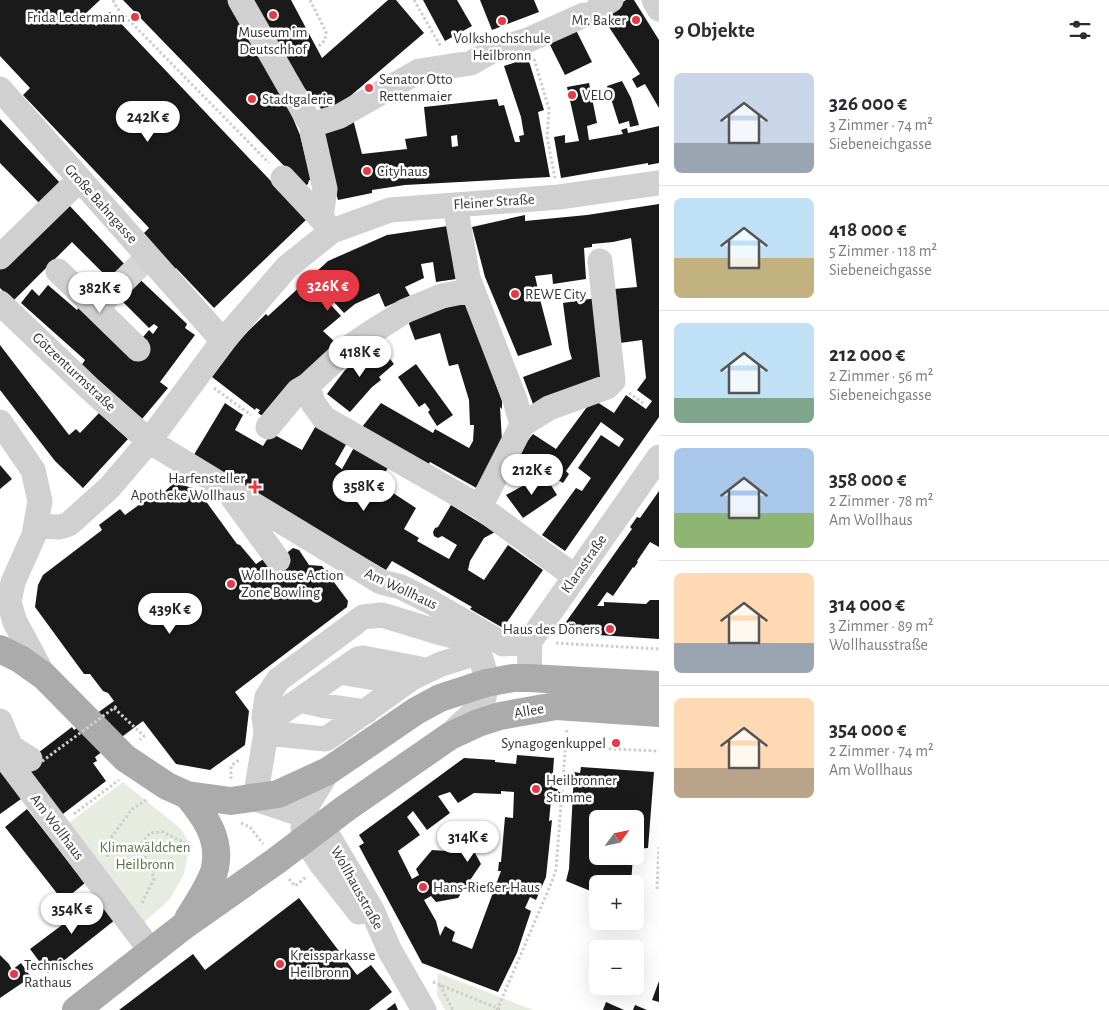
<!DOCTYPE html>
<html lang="de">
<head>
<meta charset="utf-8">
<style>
  :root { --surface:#fff; --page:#f2f2f3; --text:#2b2b33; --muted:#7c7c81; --line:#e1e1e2; --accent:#e63946 }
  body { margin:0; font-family:"Alegreya Sans",sans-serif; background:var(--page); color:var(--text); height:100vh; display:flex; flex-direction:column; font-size:19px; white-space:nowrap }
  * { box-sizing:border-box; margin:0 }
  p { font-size:16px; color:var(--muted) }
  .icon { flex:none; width:28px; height:28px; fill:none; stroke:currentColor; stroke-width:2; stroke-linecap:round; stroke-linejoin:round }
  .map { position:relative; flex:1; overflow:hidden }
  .details { display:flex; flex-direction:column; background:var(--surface); width:450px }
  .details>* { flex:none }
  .needle { width:32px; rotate:57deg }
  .buttons { position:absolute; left:589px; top:810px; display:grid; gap:10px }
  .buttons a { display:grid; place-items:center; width:55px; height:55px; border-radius:8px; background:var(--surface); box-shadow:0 5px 20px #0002; font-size:25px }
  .price { position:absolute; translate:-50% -42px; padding:0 11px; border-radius:18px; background:#fff; color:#222; font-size:16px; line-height:32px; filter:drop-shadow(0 1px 2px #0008) }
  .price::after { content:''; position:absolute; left:50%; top:30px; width:15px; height:11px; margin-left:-8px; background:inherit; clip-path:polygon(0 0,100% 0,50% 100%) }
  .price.current { background:var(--accent); color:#fff }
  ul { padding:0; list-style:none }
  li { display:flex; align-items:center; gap:15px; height:125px; padding:0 15px }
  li+li { border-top:1px solid var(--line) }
  li span { display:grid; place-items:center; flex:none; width:140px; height:100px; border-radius:8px; color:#555 }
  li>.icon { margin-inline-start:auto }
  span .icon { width:60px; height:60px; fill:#fffc; stroke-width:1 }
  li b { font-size:21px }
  h2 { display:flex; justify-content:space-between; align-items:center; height:60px; padding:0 15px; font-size:21px }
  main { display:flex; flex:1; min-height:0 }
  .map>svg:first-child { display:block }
  .green { fill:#e6ecdf }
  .building { fill:#1a1a1a; fill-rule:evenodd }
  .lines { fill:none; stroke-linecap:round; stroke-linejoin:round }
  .minor-tunnel { stroke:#d6d6d6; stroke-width:25; stroke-dasharray:25 12; stroke-linecap:butt }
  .path { stroke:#cdcdcd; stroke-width:3; stroke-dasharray:2.5 2.5; stroke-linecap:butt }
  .minor { stroke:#d0d0d0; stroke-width:25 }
  .major { stroke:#ababab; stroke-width:28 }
  .path-bridge { stroke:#cdcdcd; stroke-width:3; stroke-dasharray:2.5 2.5; stroke-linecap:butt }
  .poi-dot { fill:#e63946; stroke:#fff; stroke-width:2 }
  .labels { text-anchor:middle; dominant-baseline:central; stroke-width:5; stroke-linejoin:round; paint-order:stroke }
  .poi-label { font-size:15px; fill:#333; stroke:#fff; text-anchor:start }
  .street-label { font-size:15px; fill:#333; stroke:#fff }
  .park-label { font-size:15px; fill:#56703f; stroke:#fff }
</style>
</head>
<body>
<main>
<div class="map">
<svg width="659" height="1010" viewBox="0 0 659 1010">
  <rect width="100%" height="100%" fill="#fff"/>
  <path class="green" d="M123 782 181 829 190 844 184 874 170 899 142 924 69 823Z
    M438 973 533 1010H445L437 995Z"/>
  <path class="building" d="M0 0H100L85 14 96 26 110 12 307 219 214 308 176 268 172 271 140 237 149 228 23 95 30 88 0 56Z
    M123 0H228L280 87 300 135 311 180H309L308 184 305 186 292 174Z
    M253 0H291L322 58 388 0H396L424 33 327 116 297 79Z
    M423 0H457L472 26 445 41Z
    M480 0H534L539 12 492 30Z
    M626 0H634L659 40V108L645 84 637 88 632 79 640 74 601 15Z
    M575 28 592 62 565 75 548 41Z
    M528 58 544 110 538 112 550 177 405 185 372 190V193L338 200 318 129 353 119 362 154 407 149 405 139 427 136 424 107 497 99 499 106 504 105 515 142H520L519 136 524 135 521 117 504 66ZM457 135 458 146 452 147 451 136Z
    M622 81 631 98 639 125 630 127 629 121 619 124 607 86Z
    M589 83 597 123 587 126 589 140 623 134 621 130 627 128 628 133 659 126V163L648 165V163L561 178 554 137 565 135V143L579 141 567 87Z
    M0 119 64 187 43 207 0 163Z
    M68 204 129 269 187 324 185 328 195 335 160 382 168 388 142 419 81 366 85 360 21 303 32 289 39 296 48 285 77 310 82 303 134 359 148 341 143 337 149 330 153 334 158 327 154 324 149 328 121 300 124 294 72 242 13 301 0 288V269Z
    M659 204V417L565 551 542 535 576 488 582 491 591 478 578 468 601 435 619 447 624 439 601 422 566 471 569 474 563 483 544 471 543 474 518 458 525 444 533 434 556 449 587 407 597 402 614 413 626 395 646 409 652 401 637 390 646 378 642 340 620 343 614 289 637 287 631 238 613 242 592 244V247L584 248 586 279 553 284 552 274 535 276 541 303 552 345 518 356 485 277 472 227 525 215V221L587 215Z
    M448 226 456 279 436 282 433 262 421 264 424 278 405 287 410 296 385 307 379 293 355 304 344 313 334 302 331 305 341 316 323 331 336 343 264 417 258 413 260 410 256 408 255 410 212 377 242 337 266 314 268 316 328 261 387 235Z
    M596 298 607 376 533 404 523 377 572 359 569 349 563 303Z
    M468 300 479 336 502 401V409L500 407 502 441 480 490 430 462 428 465 362 427 381 403 433 433 435 429 469 448 473 441 474 425H470L469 400 458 364 449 366 440 333 415 340 408 321Z
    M378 344 394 364 379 377 381 380 372 387 350 412 327 394 345 370Z
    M0 345 69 435 76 429 80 433 99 413 128 439 83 488 55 461 0 390Z
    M416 364 453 415 437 426 428 412 430 410 425 403 419 407 398 377Z
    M225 403 243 415 235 430 263 446 271 433 302 450 318 422 348 441 335 464 342 469 356 444 390 464 376 489 385 494 387 489 416 508 404 529 419 538 417 541 449 559 457 545 442 536 438 538 434 536 433 532 435 528 438 527 451 505 495 532 484 538 470 561 468 570 484 580 508 545 543 570 503 628 470 609 472 607 392 561 386 570 192 458Z
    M0 465 12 479 0 489Z
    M544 474 557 495 523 518 506 495Z
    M174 483 197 489 237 544 240 545 256 564 265 558 270 566 293 548 299 550 309 565 322 566 348 601 347 607 235 692 249 711 245 745 210 770 176 764 143 721 95 757 97 761 93 763 106 781 59 817 24 782 30 759 72 727 74 730 114 701 108 693 103 691 90 674H84L35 607 38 585 43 575 102 530 99 525 120 509 125 515 158 491 164 492Z
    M659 491V547L650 542 637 561 638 562 634 568 633 567 613 596 607 592 597 606H604V602L646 604 650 600H659V639L583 634 566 622 632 529 630 527 637 517 640 518Z
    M517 755 554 758 552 787 559 790V798L555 801 551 800 549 821 552 820 546 877 536 900 530 897 525 908 531 911 517 953 498 992 422 963 359 846 364 843 359 835 464 758 495 760V762L516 764ZM501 791 514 792 513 818 505 817 501 862H499L498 871H501L472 949 452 941 455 932 445 926 440 936 436 921 424 900 431 896 436 902 458 898 481 864 475 853 432 850 416 869 419 875 412 879 398 851 420 835 407 817 413 811 427 830 450 813 438 796 450 792 458 803 474 793 501 794Z
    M581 767 654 772 648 848 635 849V819H598V856H633L631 884H598V894L566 881 569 869 574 772 580 773Z
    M0 770 21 799 0 814Z
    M27 809 85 883 63 901 5 827Z
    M98 898 115 920 48 973 30 949Z
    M299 898 357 975 371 965 392 992 369 1010H119L193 954 205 970Z
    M0 955 9 964 12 970 21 963 31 977 0 998Z
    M659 981V1002L652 1000Z
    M606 1002 624 1010H603Z
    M395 1003 398 1010H386Z
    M635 1005 647 1010H633Z"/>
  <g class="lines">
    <path class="minor-tunnel" d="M96 308 148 257"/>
    <path class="path" d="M113 0 117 8 269 163
      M310 0 326 32 325 40 317 48
      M414 0 441 47
      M534 59 549 109 547 137 555 178
      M214 388 251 415
      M629 393 643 403
      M556 643 659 649
      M114 708 144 736 140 740
      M504 741 566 747 659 751
      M231 779V766L240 759
      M74 814 119 780
      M241 823 250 827 263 844
      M107 857 110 839 132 809 148 799
      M289 879 295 886 306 877
      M657 889 659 847
      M142 903 154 879 150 864 146 861 142 843 150 833 163 832 193 847
      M433 982 502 1010
      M440 985 453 1010
      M497 1010 553 879 556 869 567 728"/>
    <path class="minor" d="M240 0 309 121 318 123 340 116 419 71 471 63 492 51 528 40 584 15
      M654 0 659 9
      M598 8 611 0
      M0 89 223 341
      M312 131 325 189 321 218
      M283 178 329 227
      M455 205 468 278 515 400 522 425 480 507
      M0 257 79 180
      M58 271 138 349
      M0 303 89 388 149 441 381 582 401 587 429 601 503 644 530 641
      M308 385 313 403 324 418 480 507 574 576
      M0 422 33 470 40 501 34 535 13 582 9 602 15 622 44 676
      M522 425 549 408 607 387 613 381 600 261
      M268 427 298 391 308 385 348 348 372 332 405 311 442 296 472 290
      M232 497 278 560
      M36 526 60 527 69 524 110 487 149 441 223 341 287 267 332 231 390 210 559 197 659 183
      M339 672 405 683
      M529 678 530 641 659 457
      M300 700 326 706 366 712
      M0 721 11 747 30 759
      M266 733 325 739 329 737 412 678 441 664 464 657 478 651C485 667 491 692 479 707 472 716 461 722 454 731
      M266 733 264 716 267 697 278 680 363 617 382 615 441 633 454 636 464 634
      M0 751 151 951
      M328 771 308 804 304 815 303 827 304 838 322 865 359 912
      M424 1010 390 951 372 910 322 826 304 815 255 799 266 733 271 723 278 715 358 659 363 658 426 670"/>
    <path class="major" d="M0 649 20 659 44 676 125 758 167 786 187 795 231 801 278 794 302 783 328 771 416 711 440 698 486 683 513 678H529L659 685
      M187 795C205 816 221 839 215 868 212 882 196 906 188 919
      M76 1010 185 925 276 861 346 808 450 736 478 723 500 716 556 706 659 713"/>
    <path class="path-bridge" d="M14 782 118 705"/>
  </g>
  <g class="poi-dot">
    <circle cx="273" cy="15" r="5"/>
    <circle cx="135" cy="17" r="5"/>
    <circle cx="636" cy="20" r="5"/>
    <circle cx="502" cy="21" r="5"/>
    <circle cx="369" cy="88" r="5"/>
    <circle cx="572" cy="95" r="5"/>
    <circle cx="252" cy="99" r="5"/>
    <circle cx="367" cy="171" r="5"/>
    <circle cx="515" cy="294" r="5"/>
    <path d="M252.5 479.5h5v5h5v5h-5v5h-5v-5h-5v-5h5z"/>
    <circle cx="231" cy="584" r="5"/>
    <circle cx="610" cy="629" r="5"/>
    <circle cx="616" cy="743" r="5"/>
    <circle cx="536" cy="789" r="5"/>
    <circle cx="423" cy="887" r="5"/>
    <circle cx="280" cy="964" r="5"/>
    <circle cx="14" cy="974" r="5"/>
  </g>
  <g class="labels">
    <g class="poi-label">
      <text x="125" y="17" text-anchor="end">Frida Ledermann</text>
      <text x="626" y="20" text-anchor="end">Mr. Baker</text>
      <text x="273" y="32" text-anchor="middle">Museum im<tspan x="273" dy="17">Deutschhof</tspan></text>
      <text x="502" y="38" text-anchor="middle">Volkshochschule<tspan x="502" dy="17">Heilbronn</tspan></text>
      <text x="379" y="79">Senator Otto<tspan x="379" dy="17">Rettenmaier</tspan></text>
      <text x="582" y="95">VELO</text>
      <text x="262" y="99">Stadtgalerie</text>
      <text x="377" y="171">Cityhaus</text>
      <text x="525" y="294">REWE City</text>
      <text x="245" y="478" text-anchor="end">Harfensteller<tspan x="245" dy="17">Apotheke Wollhaus</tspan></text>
      <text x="241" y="575">Wollhouse Action<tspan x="241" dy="17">Zone Bowling</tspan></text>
      <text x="600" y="629" text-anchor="end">Haus des Döners</text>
      <text x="606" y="743" text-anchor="end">Synagogenkuppel</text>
      <text x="546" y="780">Heilbronner<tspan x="546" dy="17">Stimme</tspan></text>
      <text x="433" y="887">Hans-Rießer-Haus</text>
      <text x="290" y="955">Kreissparkasse<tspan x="290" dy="17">Heilbronn</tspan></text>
      <text x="24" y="965">Technisches<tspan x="24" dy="17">Rathaus</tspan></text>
    </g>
    <g class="street-label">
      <text transform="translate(494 202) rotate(-4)">Fleiner Straße</text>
      <text transform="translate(101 204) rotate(48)">Große Bahngasse</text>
      <text transform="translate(74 372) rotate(43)">Götzenturmstraße</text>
      <text transform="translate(584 564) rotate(-55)">Klarastraße</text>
      <text transform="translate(401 589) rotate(25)">Am Wollhaus</text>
      <text transform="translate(529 711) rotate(-10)">Allee</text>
      <text transform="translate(57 827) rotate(53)">Am Wollhaus</text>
      <text transform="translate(357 888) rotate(61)">Wollhausstraße</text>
    </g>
    <g class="park-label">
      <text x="145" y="847">Klimawäldchen<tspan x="145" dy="17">Heilbronn</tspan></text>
    </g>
  </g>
</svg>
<div class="buttons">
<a><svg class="needle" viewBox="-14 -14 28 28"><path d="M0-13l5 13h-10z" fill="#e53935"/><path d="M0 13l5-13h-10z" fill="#7c7c81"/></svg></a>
<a>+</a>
<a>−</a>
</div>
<b class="price" style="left:148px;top:143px">242K €</b>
<b class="price current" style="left:328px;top:312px">326K €</b>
<b class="price" style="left:100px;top:314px">382K €</b>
<b class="price" style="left:360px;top:378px">418K €</b>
<b class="price" style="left:532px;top:496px">212K €</b>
<b class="price" style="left:364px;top:512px">358K €</b>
<b class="price" style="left:170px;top:635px">439K €</b>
<b class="price" style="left:468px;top:863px">314K €</b>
<b class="price" style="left:72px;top:935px">354K €</b>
</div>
<section class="details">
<h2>9 Objekte<svg class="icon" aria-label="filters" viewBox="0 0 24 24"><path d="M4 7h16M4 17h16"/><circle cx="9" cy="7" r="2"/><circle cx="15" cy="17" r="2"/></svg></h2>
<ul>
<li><span style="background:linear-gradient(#c9d6e8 70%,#9aa5b1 0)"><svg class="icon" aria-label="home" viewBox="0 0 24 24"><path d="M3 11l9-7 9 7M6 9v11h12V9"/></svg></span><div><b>326 000 €</b><p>3 Zimmer · 74 m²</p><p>Siebeneichgasse</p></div></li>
<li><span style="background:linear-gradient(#bfe0f5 60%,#c2b280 0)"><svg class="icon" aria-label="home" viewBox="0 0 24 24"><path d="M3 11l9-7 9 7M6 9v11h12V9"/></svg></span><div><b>418 000 €</b><p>5 Zimmer · 118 m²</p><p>Siebeneichgasse</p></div></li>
<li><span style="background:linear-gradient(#bfe0f5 75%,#7fa58c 0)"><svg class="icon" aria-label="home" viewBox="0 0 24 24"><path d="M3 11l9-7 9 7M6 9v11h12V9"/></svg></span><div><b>212 000 €</b><p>2 Zimmer · 56 m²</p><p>Siebeneichgasse</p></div></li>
<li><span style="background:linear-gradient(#a9c7e8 65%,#8fb573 0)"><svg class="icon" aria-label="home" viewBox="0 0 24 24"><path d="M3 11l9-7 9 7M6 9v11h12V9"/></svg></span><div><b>358 000 €</b><p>2 Zimmer · 78 m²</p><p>Am Wollhaus</p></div></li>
<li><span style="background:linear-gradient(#ffd9b3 70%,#9aa5b1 0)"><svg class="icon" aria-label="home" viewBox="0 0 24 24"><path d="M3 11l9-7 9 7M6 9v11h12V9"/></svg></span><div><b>314 000 €</b><p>3 Zimmer · 89 m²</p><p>Wollhausstraße</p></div></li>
<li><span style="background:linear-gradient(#ffd9b3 70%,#b9a48a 0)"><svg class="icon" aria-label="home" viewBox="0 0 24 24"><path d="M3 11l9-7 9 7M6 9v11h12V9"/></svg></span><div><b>354 000 €</b><p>2 Zimmer · 74 m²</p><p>Am Wollhaus</p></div></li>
</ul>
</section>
</main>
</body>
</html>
